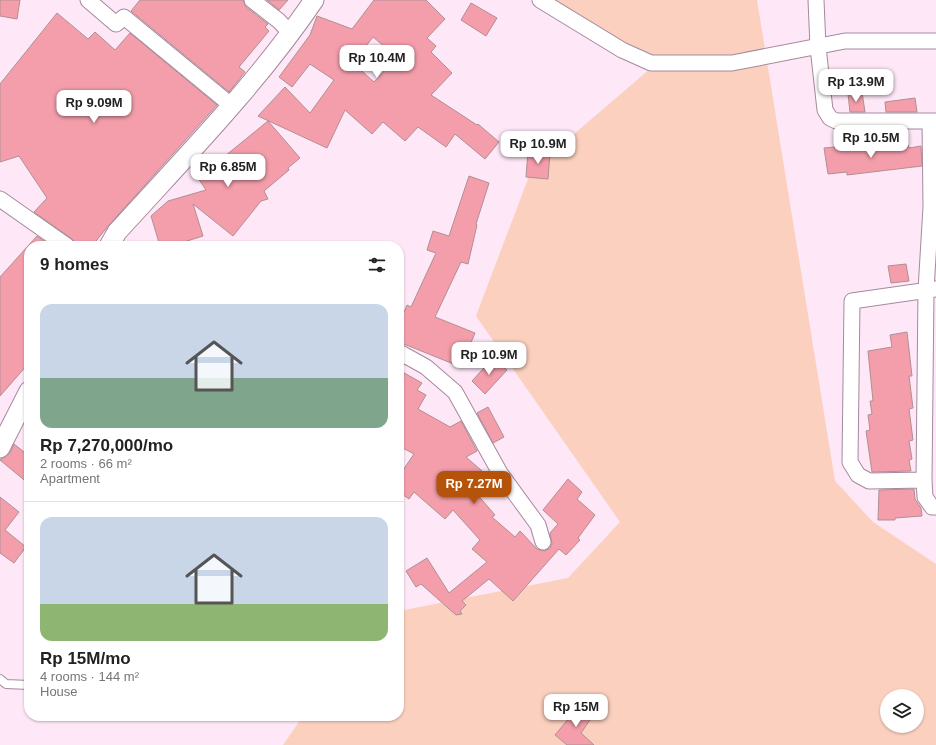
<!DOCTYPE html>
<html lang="en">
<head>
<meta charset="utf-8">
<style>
  :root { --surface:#fff; --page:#f2f2f2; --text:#222; --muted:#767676; --line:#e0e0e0; --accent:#b45309 }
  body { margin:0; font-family:Helvetica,sans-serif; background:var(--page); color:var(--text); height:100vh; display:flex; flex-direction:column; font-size:15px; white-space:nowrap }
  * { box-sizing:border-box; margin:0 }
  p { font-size:13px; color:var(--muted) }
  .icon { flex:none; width:22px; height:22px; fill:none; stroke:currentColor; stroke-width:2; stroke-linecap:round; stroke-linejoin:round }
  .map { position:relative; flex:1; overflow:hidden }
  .side { position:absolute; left:24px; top:241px; width:380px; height:480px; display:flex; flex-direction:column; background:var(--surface); border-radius:16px; box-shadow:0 1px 3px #0004 }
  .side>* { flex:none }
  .fabs { position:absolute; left:880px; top:689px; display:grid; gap:8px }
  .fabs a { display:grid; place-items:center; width:44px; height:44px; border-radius:50%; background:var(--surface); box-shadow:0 1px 3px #0004; font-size:20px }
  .price { position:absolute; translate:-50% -34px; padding:0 9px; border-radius:8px; background:#fff; color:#222; font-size:13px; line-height:26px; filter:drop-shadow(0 1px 2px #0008) }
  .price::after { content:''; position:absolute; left:50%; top:24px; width:12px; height:9px; margin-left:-6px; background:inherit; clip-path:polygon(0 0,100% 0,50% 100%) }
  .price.on { background:var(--accent); color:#fff }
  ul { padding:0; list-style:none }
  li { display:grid; align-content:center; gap:8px; height:212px; padding:0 16px }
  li+li { border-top:1px solid var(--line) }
  li span { display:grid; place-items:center; height:124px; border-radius:12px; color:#555 }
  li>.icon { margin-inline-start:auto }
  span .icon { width:72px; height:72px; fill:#fffc; stroke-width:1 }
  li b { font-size:17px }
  h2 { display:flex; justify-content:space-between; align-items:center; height:48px; padding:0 16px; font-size:17px }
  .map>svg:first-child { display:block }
  .green { fill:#fbd0be; fill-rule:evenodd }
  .building { fill:#f49eab; stroke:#b08f93; fill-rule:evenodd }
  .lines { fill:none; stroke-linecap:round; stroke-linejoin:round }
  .service-casing { stroke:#a48a9d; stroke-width:10 }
  .minor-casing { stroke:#a48a9d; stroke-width:17 }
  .tertiary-casing { stroke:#a48a9d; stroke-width:21 }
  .service { stroke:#fff; stroke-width:8 }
  .minor { stroke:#fff; stroke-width:15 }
  .tertiary { stroke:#fff; stroke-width:19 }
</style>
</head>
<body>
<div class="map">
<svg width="936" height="745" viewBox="0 0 936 745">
  <rect width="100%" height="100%" fill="#fee7f7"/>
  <path class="green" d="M537 0H757L835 481 873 522 936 564V745H283L303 716H399V611L568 578 620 522 476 316 531 171 651 68ZM887 696H917V726H887Z"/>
  <path class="building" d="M0 0H20L17 19 0 16Z
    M140 0H243L246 7 268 24 265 27 269 31 239 67 245 72 229 92 131 11Z
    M267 0H288L279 10Z
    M374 0H426L445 19 427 38 436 46 431 52 452 73 431 95 477 125 478 124 499 142 485 159 455 134 446 147 418 127 405 141 383 122 372 134 345 110 327 148 258 116 285 87 310 113 334 80 310 64 292 87 279 77 310 35 317 16 352 29ZM373 37 397 57 374 82 353 63Z
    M471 3 497 18 486 36 461 20Z
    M57 13 88 39 95 32 115 50 130 33 217 105 109 225 92 246H76L72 239 34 212 47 198 19 156 0 162V84Z
    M862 92 865 112H850L848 94Z
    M915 98 917 112H886L885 102Z
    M268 121 300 158 288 168 289 170 264 191 268 199 261 201 233 236 193 204 203 236 171 246H160L151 216 168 201 206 190 198 178Z
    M891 143V148L908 145 909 148 921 146 922 166 847 175V172L828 174 824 148 856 145V148Z
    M528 151 550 153 548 179 526 177Z
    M469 176 489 183 476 224 477 225 468 264 461 262 435 317 475 333 461 367 399 342V324L407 305 411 307 436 253 427 250 433 231 449 236Z
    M37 236 51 246H29V363L0 396V277Z
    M906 264 909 281 891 283 888 266Z
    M907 332 912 376H909L913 408 909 409 913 440 909 441 912 459 909 460 911 471 872 472 866 431 870 430 868 415 872 414 870 401H873L868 351 892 347 890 335Z
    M493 358 507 370 485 394 472 381Z
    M399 370 422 383 417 390 426 395 418 409 450 427 461 421 477 451 466 457 490 478 476 493 495 515 492 517 515 537 520 531 537 549 545 551 550 548 552 544 550 533 558 524 543 510 568 479 582 492 577 499 595 515 578 538 580 540 566 555 559 549 513 601 489 579 462 601 466 605 460 611 462 614 456 615 421 584 416 587 406 571 427 558 449 593 487 562 472 549 480 540 453 510 445 519 414 492 409 499 399 492V476L414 454 399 446Z
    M488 407 504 437 493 443 477 413Z
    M14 444 29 456V484L0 460 10 453Z
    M914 489 915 499 921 508 922 516 895 518V520H878L879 490Z
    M0 497 19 512 5 530 26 547 14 563 0 553Z
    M580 705 594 714 581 733 594 745H567L555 735Z"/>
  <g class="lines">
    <defs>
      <path id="service" d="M0 679 6 684 29 685"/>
      <path id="minor" d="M88 0 116 24 124 17 232 106
        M252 0 279 21 291 34
        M540 0 622 50 651 63H732L845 41H936
        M816 0 818 47 825 110 830 118 836 121H936
        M930 121 931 207 926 290 924 480 925 497 932 507H936
        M0 199 67 246
        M399 352 426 367 455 392 500 473 538 525 543 542
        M924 480 869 481 858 475 850 462 852 301 936 289"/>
      <path id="tertiary" d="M109 246 117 232C185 157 257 84 314 0
        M0 448 29 391"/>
    </defs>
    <use href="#service" class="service-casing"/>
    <use href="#minor" class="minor-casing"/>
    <use href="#tertiary" class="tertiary-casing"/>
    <use href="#service" class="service"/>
    <use href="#minor" class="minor"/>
    <use href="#tertiary" class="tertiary"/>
  </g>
</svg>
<div class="fabs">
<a><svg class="icon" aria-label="layers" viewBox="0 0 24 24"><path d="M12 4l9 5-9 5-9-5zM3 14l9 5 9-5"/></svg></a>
</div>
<b class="price" style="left:377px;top:79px">Rp 10.4M</b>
<b class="price" style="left:856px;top:103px">Rp 13.9M</b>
<b class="price" style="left:94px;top:124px">Rp 9.09M</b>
<b class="price" style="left:871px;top:159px">Rp 10.5M</b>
<b class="price" style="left:538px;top:165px">Rp 10.9M</b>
<b class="price" style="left:228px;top:188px">Rp 6.85M</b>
<b class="price" style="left:489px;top:376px">Rp 10.9M</b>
<b class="price on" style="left:474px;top:505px">Rp 7.27M</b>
<b class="price" style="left:576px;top:728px">Rp 15M</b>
<section class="side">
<h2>9 homes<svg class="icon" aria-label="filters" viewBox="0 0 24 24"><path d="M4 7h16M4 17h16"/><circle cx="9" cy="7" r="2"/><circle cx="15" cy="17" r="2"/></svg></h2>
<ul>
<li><span style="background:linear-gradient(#c9d6e8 60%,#7fa58c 0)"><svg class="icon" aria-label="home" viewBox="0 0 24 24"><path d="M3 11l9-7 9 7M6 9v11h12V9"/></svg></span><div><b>Rp 7,270,000/mo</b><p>2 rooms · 66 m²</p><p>Apartment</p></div></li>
<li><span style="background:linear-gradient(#c9d6e8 70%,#8fb573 0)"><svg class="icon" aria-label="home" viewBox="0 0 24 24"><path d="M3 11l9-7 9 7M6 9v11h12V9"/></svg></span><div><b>Rp 15M/mo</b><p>4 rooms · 144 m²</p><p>House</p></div></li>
</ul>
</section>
</div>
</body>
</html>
